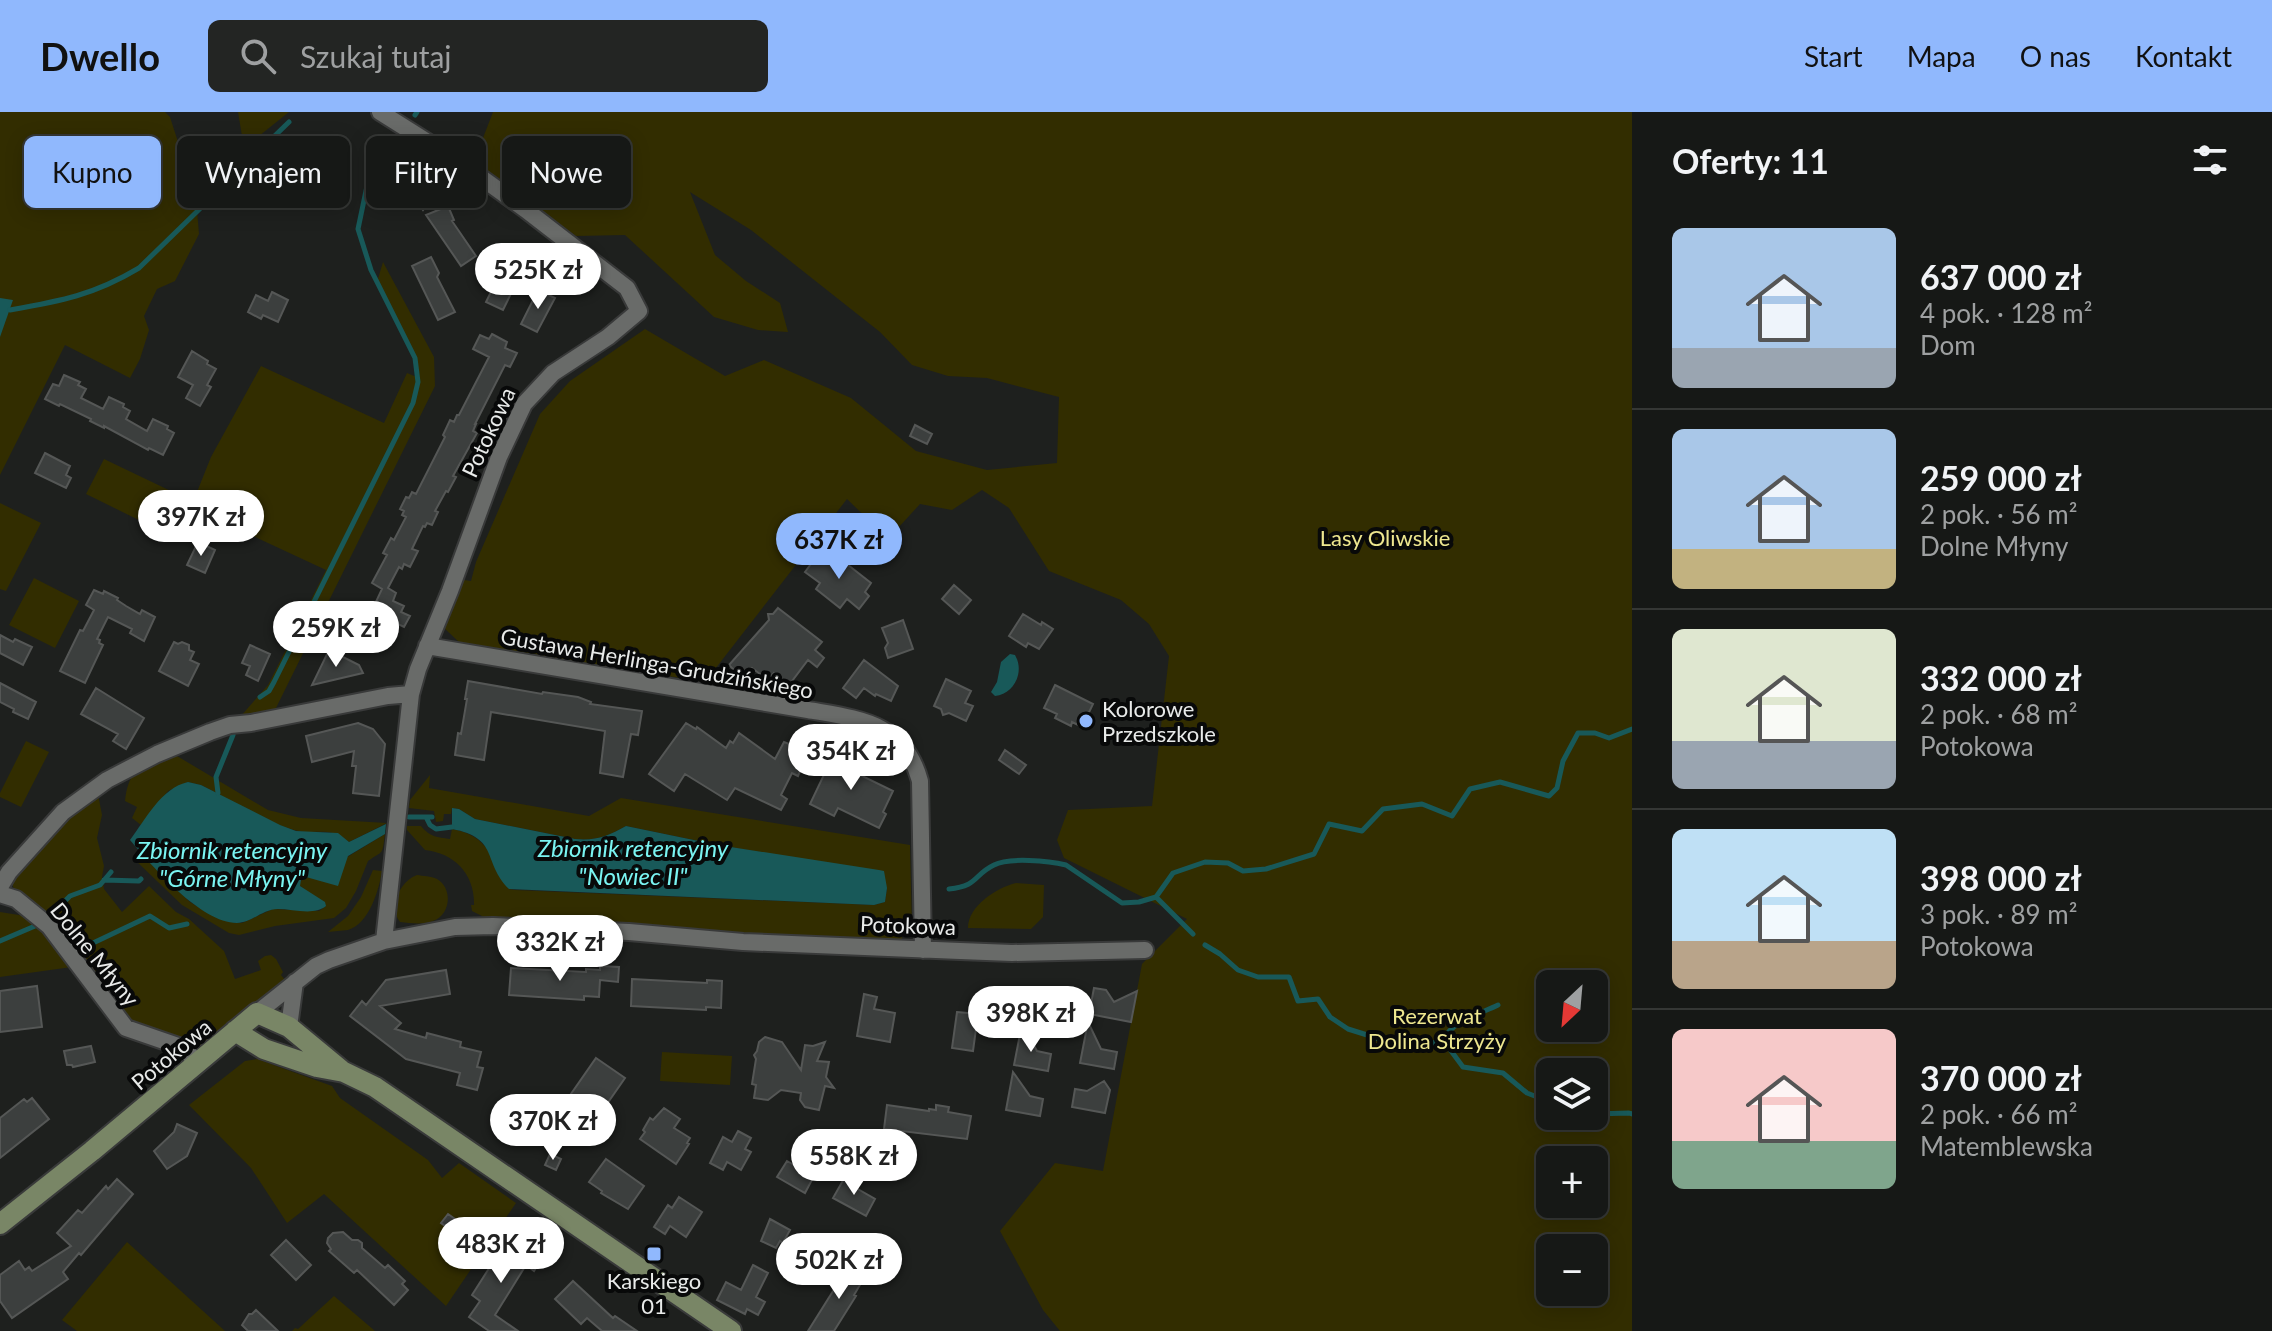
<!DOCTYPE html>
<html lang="pl">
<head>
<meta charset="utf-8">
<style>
  :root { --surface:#161816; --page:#232523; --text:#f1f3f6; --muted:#9ea0a1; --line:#353735; --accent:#90b8fd }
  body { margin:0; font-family:Lato,sans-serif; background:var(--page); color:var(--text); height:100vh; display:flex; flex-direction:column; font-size:30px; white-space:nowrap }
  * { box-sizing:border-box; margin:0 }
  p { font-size:26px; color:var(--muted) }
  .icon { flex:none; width:44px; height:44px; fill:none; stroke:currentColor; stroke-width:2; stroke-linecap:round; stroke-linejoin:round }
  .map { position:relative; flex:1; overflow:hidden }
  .panel { display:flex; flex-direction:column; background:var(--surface); width:640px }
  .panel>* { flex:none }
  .hud { position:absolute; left:24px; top:24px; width:760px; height:72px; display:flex; gap:16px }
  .needle { width:52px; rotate:206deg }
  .controls { position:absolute; left:1536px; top:858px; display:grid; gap:16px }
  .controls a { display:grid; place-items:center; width:72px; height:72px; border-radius:12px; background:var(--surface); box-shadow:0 4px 20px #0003,0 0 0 2px var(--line); font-size:40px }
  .price { position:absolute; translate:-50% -68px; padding:0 18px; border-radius:28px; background:#fff; color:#222; font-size:26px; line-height:52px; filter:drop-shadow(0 2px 4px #0008) }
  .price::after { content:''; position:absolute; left:50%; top:48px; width:24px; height:18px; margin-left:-12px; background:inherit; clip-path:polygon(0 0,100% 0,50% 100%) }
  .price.selected { background:var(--accent); color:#111 }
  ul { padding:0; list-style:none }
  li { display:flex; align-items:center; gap:24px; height:200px; padding:0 40px }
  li+li { border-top:2px solid var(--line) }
  li span { display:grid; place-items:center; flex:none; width:224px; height:160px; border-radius:12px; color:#555 }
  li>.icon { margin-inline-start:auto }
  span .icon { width:96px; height:96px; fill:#fffc; stroke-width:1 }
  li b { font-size:34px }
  h2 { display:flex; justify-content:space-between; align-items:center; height:96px; padding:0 40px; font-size:34px }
  .chip { padding:0 28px; border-radius:12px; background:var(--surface); box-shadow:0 4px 20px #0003,0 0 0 2px var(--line); font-size:28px; line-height:72px }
  .chip.selected { background:var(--accent); color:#111 }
  header { display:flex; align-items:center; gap:48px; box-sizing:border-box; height:112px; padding:0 40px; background:var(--accent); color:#111 }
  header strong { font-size:38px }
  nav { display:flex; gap:44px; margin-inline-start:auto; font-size:28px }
  .search { width:560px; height:72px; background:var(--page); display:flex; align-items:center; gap:20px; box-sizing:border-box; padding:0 28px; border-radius:12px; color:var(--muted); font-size:30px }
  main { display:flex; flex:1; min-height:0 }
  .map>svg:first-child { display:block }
  .green { fill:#322d00; fill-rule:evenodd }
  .water { fill:#185959 }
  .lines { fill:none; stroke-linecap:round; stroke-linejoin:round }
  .stream { stroke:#185959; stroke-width:5 }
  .building { fill:#3c3f3e; stroke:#555756; stroke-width:2 }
  .street-casing { stroke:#393a3a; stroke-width:20 }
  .secondary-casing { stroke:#393a3a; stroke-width:24 }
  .street { stroke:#696b69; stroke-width:16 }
  .secondary { stroke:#798666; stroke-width:20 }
  .poi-dot { fill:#90b8fd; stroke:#080909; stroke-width:3 }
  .labels { text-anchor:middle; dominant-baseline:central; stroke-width:8; stroke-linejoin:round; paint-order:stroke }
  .street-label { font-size:22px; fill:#e8eae9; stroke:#080909 }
  .park-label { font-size:22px; fill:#eee78f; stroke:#080909 }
  .poi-label { font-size:22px; fill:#e8eae9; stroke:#080909; text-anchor:start }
  .water-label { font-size:24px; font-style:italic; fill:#7af4f2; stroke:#080909 }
</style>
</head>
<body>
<header>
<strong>Dwello</strong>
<div class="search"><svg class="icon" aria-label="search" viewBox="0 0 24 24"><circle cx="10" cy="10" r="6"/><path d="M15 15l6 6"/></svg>Szukaj tutaj</div>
<nav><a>Start</a><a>Mapa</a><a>O nas</a><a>Kontakt</a></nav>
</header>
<main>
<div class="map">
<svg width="1632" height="1219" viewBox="0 0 1632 1219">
  <rect width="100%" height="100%" fill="#1e201e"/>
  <path class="green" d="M0 0H165L170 5 196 86 199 122 175 169 157 177 144 204 149 218 140 247 130 266 65 233 0 363Z
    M238 0H289L244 36Z
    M493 0H1632V1219H1060L1043 1198 1000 1119 1055 1051 1103 1059 1142 852 1187 807 1064 746 1057 728 1068 698 1152 694 1169 544 1149 512 1121 488 1049 459 1009 396 982 378 952 398 920 392 888 427 847 387 705 570 459 530 443 515 464 468 471 469 476 450 540 302 570 269 645 217 725 264 764 248 851 286 916 339 987 358 1057 351 1059 285 987 266 948 264 912 253 880 220 751 118 690 80 715 143 746 169 780 191 788 220 758 218 714 205 625 123 576 124 483 56 481 31ZM1550 872H1594V916H1550ZM1550 960H1594V1004H1550ZM1550 1048H1594V1092H1550ZM1550 1136H1594V1180H1550Z
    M383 150 434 245 435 274 276 596 277 602 240 605 268 573 326 458 191 395 211 345 261 254 384 311 407 261 419 266 415 246 377 170Z
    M104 347 177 382 159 418 86 382Z
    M0 391 41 411 6 479 0 477Z
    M34 466 79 489 55 536 9 513Z
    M26 629 49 640 21 695 0 685V681Z
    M177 644 268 698 301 706 387 711 349 730C328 713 317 724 294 718 266 711 228 686 201 673L188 670 168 679 141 713 132 706 137 695 125 689C129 652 145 653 177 644Z
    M430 663 429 676 589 704 621 686 910 733 912 817 908 822 902 824V829L776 824 484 805 472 799 471 793H474C475 762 454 741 425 738L407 718V714H421C430 725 437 725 450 727L452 717C489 724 492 746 509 777L515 778 874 793 885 790 887 776 783 744 718 733 626 714C608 724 596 729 575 727L475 707 459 697 452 696 451 702H444L443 709 436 710 434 699 409 696 410 688Z
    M98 682 102 703 97 726 104 754 102 765 104 777 122 800 149 774 176 800 189 807 224 839 235 867 261 858 258 849 265 844 271 843 276 847 283 860 281 863 286 869 200 938 194 933 143 916 126 906 35 796 13 775V764L71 699Z
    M385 722C382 744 384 738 368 749L356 779 346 796 334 806 275 814 239 823 229 821 182 793 133 746 141 740 168 769 190 790 203 798 235 811H242L273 797 319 799 326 794 299 773 301 769 306 765 313 766Z
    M373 758 382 759C379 778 369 812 348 818 342 819 334 819 328 820L348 804 361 785Z
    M417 763C423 764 431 764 437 767 453 776 451 803 433 809 424 813 410 811 400 810 388 795 400 769 417 763Z
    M1016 771 1044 773 1043 805 1031 817 968 816C968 794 996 776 1016 771Z
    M0 800 25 804 42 817 72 855 0 865Z
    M662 940 732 944 730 973 660 969Z
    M257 947 332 974 340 986 428 1048 442 1066 459 1051 516 1091 446 1194 324 1082 287 1111 251 1056 189 993 245 949Z
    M127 1130 225 1219H77L62 1208Z
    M334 1184 375 1219H292L295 1216 298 1217Z"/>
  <path class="water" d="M0 186 13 188 0 225Z
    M1010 542 1015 543C1025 560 1014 582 995 584L991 580 997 570 1001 550Z
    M188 670 201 673 280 713 296 719 338 721 349 730 386 712 385 722 348 744 338 774 306 765 301 768 300 774 325 790 326 794C314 804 293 797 278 797 263 797 251 811 237 811 201 811 152 754 130 728 146 707 161 676 188 670Z
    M452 696 459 697 475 707 575 727C596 729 608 724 626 714L718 733 879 758 884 759 887 776 885 790 874 793 509 777C482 750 500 726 452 717Z"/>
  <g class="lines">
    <path class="stream" d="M415 3 417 0
      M10 198C61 189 94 183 139 156L289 10
      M260 585 269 579 274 570 413 291 418 270 415 246 371 158 358 117 367 74 396 32
      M218 681 216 665 233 623
      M409 705H432
      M426 705 430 713 436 717 452 715
      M111 760 100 773 70 784 50 804 86 831H93L150 804 169 816 187 812
      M104 768 139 769 141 767
      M949 777C979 774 973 763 994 753 1009 745 1049 749 1066 753L1122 791 1139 790 1156 785 1193 822
      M1156 785 1173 761 1205 750 1228 751 1243 759 1266 757 1314 742 1329 712 1362 719 1383 697 1422 692 1452 704 1470 677 1500 670 1549 684 1557 676 1563 649 1578 621H1595L1609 626 1632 617
      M0 829 35 814
      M1205 833 1220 842 1238 858 1258 865H1289L1298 889 1318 887 1330 905 1348 917 1396 932 1420 935 1443 928 1463 955 1503 961 1527 981 1550 990
      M1443 928C1452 909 1480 902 1498 893
      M1594 1002 1629 1001 1632 1002"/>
  </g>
  <path class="building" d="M420 71 435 81 423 98 412 82Z
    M448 94 454 108 452 109 476 144 461 154 426 103Z
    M431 145 439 161 437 165 455 200 438 208 412 154Z
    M503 155 520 163 503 198 486 190Z
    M538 178 555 186 537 220 521 212Z
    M272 180 288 188 278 210 263 203 261 207 248 200 256 183 268 189Z
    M492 222 507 230 505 236 517 241 510 255 505 253 475 312H476L473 319 477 321 453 364 456 365 448 380 446 379 435 399 438 400 432 413 427 411 425 415 423 414 412 437 418 439 410 455 404 452 402 457 399 455 388 476 396 481 393 489 404 494 401 500 410 504 404 515 396 511 381 537 365 529 381 498 374 494 382 477 372 471 387 443 383 441 391 426 394 428 406 405 402 403 404 399 400 397 406 385 409 386 412 380 416 382 445 325 443 323 450 308 454 310 457 303H459L489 245 473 237 480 223 489 227Z
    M192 239 208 249 207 252 216 257 207 273 211 275 200 294 186 286 193 273 178 265Z
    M64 263 80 270 78 273 86 277 81 286 103 297 109 285 124 292 123 295 130 299 126 307 147 319 153 307 168 314 167 317 174 321 163 343 149 336 148 338 104 314V316L90 309 91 307 60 292 59 294 45 287 53 272 59 274Z
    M915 313 932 322 927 332 910 324Z
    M45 341 70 354 66 363 71 366 66 376 35 361Z
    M198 430 215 438 205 461 187 453Z
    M829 438 871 471 865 480 869 484 859 497 847 487 840 496 816 477 820 471 805 460 817 444 822 448Z
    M954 473 971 488 959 502 942 487Z
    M94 478 103 482 104 479 118 486 117 488 126 494 140 502 142 498 155 505 144 529 130 521 132 517 108 505 97 527 100 528 99 531 103 533 85 571 60 559 80 518 83 519 94 498 86 493Z
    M778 496 822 530 815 538 824 546 817 555 808 548 789 573 774 561 768 568 752 556 746 563 739 558 737 561 729 553 769 508 768 502H773Z
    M1023 502 1041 513 1042 510 1053 517 1039 537 1028 531 1026 535 1009 524Z
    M903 508 913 537 888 546 885 536 888 531 882 516Z
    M0 523 13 530 15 527 32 535 23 553 0 541Z
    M174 530 178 532 182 530 189 533V538L194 540 190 548 199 552 188 574 159 559Z
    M250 533 270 542 258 569 246 563 250 554 242 551Z
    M329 538 359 553 363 561 312 573Z
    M864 548 898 574 891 589 876 582 875 584 864 576 856 586 843 576Z
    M946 567 971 579 965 591 973 594 966 609 949 601 943 603 941 597 934 594Z
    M468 569 542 582 543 580 578 585 591 590 590 592 642 599 638 623 631 622 623 665 600 661 605 619 491 600 484 648 455 643 458 621 461 622 467 587H465Z
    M0 571 36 590 28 607 13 600 14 597 0 590Z
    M1055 573 1093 592 1082 615 1072 610 1071 614 1055 606 1057 602 1044 596Z
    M96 576 144 606 126 637 113 629 118 622 81 602Z
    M358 611 373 617 385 632 379 684 353 681 356 654H352L354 639 312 650 306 624Z
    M686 611 696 617 697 615 726 636 730 629 733 631 739 621 775 647 784 630 808 639 798 664 792 661 781 683 787 687 781 698 735 676 727 688 685 662 674 679 649 662Z
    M839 637 861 650 856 661 893 679 883 700 886 702 879 716 838 696 834 704 810 692 832 646 834 647Z
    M1005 638 1026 653 1019 662 999 648Z
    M600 854 619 855 618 870 600 868 599 885 584 884V888L509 883 511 856 586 860V857L600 858Z
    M446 858 450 882 380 894 401 911 395 917 426 926 427 921 461 930 460 935 481 940 477 955 483 956 477 978 457 973 460 961 406 947 350 904 362 889 366 893 386 868Z
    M632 867 707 871V868L722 869 721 896 706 895V898L631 894Z
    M37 874 42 915 0 920V879Z
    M1094 876 1106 878 1114 890 1137 879 1131 910 1089 902Z
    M1013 879 1046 885 1049 882 1062 885 1061 891 1065 896 1059 900 1057 913 1045 911 1041 914 1023 910 1025 898 1010 895Z
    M864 882 877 885 874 897 895 901 890 930 857 924Z
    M957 900 978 902 973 939 952 936Z
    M1088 910 1101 937 1117 940 1114 957 1080 951Z
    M1022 912 1037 939 1051 942 1048 959 1014 953Z
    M765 925 782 930 801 958 805 933 813 934 825 930 817 949 829 950 826 965 834 976 825 974 819 998 805 995 800 988 801 981 781 978 768 988 754 986 756 973 752 972 756 947 754 943 757 939 759 930Z
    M91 934 95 950 73 955 72 953H67L64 939Z
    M596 946 625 966 586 1022 557 1002Z
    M1013 960 1030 984 1043 987 1040 1004 1006 998Z
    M1104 969 1110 978 1105 1001 1072 995 1075 977 1087 979Z
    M32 986 49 1007 0 1046V1006L24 987 27 990Z
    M887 993 929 999V997L936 998V993L949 995 948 1000 971 1004 967 1027 884 1017Z
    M664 996 680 1007 674 1016 690 1026 687 1031 689 1032 676 1052 640 1027 645 1020 643 1018 650 1006 653 1008Z
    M177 1012 197 1021 187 1044 167 1057 154 1039 174 1020Z
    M738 1019 751 1026 745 1037 751 1040 741 1058 727 1050 723 1058 710 1051 723 1025 732 1030Z
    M550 1042 561 1047 556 1058 545 1053Z
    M606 1047 644 1074 628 1097 601 1081 602 1079 589 1070Z
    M787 1049 814 1064 805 1081 777 1065Z
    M845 1065 858 1073 856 1076 875 1087 866 1104 833 1086Z
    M117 1067 133 1082 81 1143 79 1141 63 1160 68 1167 12 1206 0 1189V1163L19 1149 25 1158 29 1155 32 1159 71 1134 57 1121 78 1098 82 1101 106 1074 108 1077Z
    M679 1085 702 1100 686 1125 670 1114 665 1122 654 1115 668 1093 672 1096Z
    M448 1102 472 1119 465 1129 441 1111Z
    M770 1107 790 1118 783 1131 780 1129 776 1136 761 1129Z
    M343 1120 352 1128H358L362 1131V1136L385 1156 388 1153 405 1169 402 1172 408 1178 394 1193 357 1158 354 1161 329 1139 331 1137 327 1131 328 1126 333 1121Z
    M286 1128 311 1153 296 1168 271 1143Z
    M518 1129 543 1145 534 1159 526 1153 495 1203 518 1219H489L469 1205 480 1189 472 1183 502 1136 509 1142Z
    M850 1152 867 1161 854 1183 856 1184 834 1219H808Z
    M753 1153 768 1161 756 1185 765 1190 758 1203 747 1197 745 1202 717 1188 726 1170 741 1178Z
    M573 1169 613 1206 615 1204 637 1219H602L587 1206 581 1212 555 1187Z
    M256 1198 278 1219H248L242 1213 249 1202H252Z"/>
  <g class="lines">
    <defs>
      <path id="street" d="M380 0 461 51 526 98 627 176 639 199 608 225 553 261 524 292 499 345 450 479 418 557 411 582 384 829
        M427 534 808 598C859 607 904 610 920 669L923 838
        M0 775 9 760 63 700 107 668 157 642 210 620 230 613 251 611 388 584 411 582
        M0 782 16 787 49 814 126 916 184 936 197 951
        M257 901 316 854 329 848 384 829 455 815 493 814 629 820 743 830 960 839 1012 841 1145 838
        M289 915 295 870"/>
      <path id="secondary" d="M235 919 264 937 317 955 344 960 375 975 731 1219
        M0 1112 92 1039 257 901 289 915 341 958"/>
    </defs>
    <use href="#street" class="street-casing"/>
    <use href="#secondary" class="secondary-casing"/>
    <use href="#street" class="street"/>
    <use href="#secondary" class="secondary"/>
  </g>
  <g class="poi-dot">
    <circle cx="1086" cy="609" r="8"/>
    <rect x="646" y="1134" width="16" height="16" rx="4"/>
  </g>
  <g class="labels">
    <g class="street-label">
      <text transform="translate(488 320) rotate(-65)">Potokowa</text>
      <text transform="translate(657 551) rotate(10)">Gustawa Herlinga-Grudzińskiego</text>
      <text transform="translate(908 813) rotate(2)">Potokowa</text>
      <text transform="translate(95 842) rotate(51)">Dolne Młyny</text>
      <text transform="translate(171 942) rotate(-40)">Potokowa</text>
    </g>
    <g class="park-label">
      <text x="1385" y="425">Lasy Oliwskie</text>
      <text x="1437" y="903">Rezerwat<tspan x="1437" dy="25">Dolina Strzyży</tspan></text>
    </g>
    <g class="poi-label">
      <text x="1102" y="596">Kolorowe<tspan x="1102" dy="25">Przedszkole</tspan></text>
      <text x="654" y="1168" text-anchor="middle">Karskiego<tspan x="654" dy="25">01</tspan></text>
    </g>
    <g class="water-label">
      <text x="633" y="735">Zbiornik retencyjny<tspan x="633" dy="28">"Nowiec II"</tspan></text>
      <text x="232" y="737">Zbiornik retencyjny<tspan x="232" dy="28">"Górne Młyny"</tspan></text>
    </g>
  </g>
</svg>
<div class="controls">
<a><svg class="needle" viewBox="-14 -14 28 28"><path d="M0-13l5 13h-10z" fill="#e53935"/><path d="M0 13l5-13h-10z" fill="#9ea0a1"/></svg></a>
<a><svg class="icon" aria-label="layers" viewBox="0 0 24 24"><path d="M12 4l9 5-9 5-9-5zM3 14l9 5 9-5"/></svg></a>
<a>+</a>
<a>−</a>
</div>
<b class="price" style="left:538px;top:199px">525K zł</b>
<b class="price" style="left:201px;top:446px">397K zł</b>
<b class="price selected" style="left:839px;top:469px">637K zł</b>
<b class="price" style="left:336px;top:557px">259K zł</b>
<b class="price" style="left:851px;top:680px">354K zł</b>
<b class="price" style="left:560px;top:871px">332K zł</b>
<b class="price" style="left:1031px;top:942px">398K zł</b>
<b class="price" style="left:553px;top:1050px">370K zł</b>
<b class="price" style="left:854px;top:1085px">558K zł</b>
<b class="price" style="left:501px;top:1173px">483K zł</b>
<b class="price" style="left:839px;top:1189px">502K zł</b>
<div class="hud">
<a class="chip selected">Kupno</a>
<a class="chip">Wynajem</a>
<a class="chip">Filtry</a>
<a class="chip">Nowe</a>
</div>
</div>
<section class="panel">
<h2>Oferty: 11<svg class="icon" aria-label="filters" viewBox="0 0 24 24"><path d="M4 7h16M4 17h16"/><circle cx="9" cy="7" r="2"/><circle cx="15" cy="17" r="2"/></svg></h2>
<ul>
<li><span style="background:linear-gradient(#a9c7e8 75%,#9aa5b1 0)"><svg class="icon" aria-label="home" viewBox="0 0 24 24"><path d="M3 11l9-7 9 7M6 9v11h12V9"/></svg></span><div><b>637 000 zł</b><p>4 pok. · 128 m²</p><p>Dom</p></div></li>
<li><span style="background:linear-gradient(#a9c7e8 75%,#c2b280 0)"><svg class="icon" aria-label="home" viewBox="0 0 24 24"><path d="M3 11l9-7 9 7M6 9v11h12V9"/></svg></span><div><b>259 000 zł</b><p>2 pok. · 56 m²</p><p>Dolne Młyny</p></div></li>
<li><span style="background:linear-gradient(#dfe7d0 70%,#9aa5b1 0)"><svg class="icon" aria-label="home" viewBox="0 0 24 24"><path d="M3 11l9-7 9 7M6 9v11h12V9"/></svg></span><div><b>332 000 zł</b><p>2 pok. · 68 m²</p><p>Potokowa</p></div></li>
<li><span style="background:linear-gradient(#bfe0f5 70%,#b9a48a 0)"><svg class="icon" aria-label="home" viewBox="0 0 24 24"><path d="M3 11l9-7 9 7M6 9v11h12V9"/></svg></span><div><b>398 000 zł</b><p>3 pok. · 89 m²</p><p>Potokowa</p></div></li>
<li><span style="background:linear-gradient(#f6c9c9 70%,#7fa58c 0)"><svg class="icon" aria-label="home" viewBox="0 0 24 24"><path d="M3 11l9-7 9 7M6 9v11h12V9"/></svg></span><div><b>370 000 zł</b><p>2 pok. · 66 m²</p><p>Matemblewska</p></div></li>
</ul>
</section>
</main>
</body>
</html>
